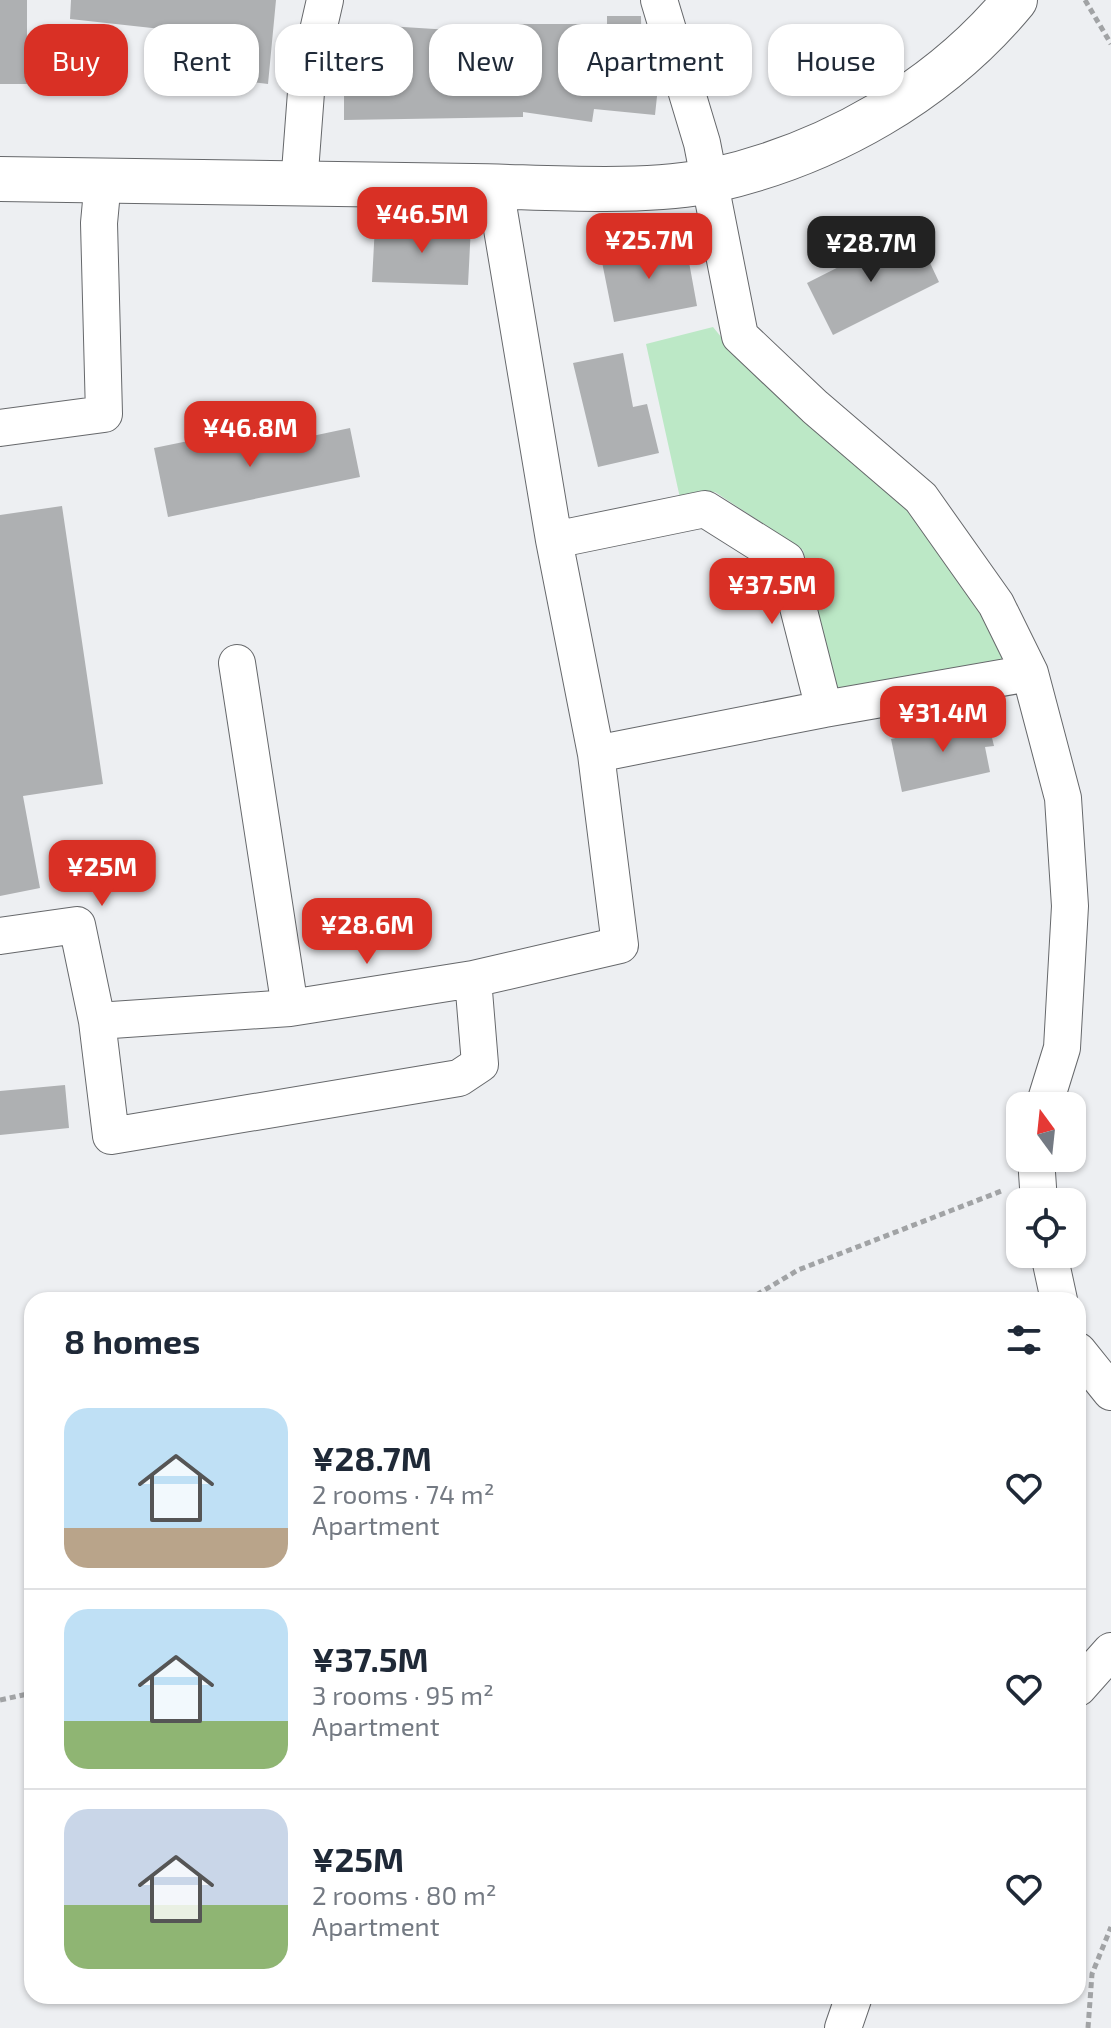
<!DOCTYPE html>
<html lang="en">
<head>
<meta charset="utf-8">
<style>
  :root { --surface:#fff; --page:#f6f6f7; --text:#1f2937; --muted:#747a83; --line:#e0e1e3; --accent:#d93025 }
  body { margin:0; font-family:"Exo 2",sans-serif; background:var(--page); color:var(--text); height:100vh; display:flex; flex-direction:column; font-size:30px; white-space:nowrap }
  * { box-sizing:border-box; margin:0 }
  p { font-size:26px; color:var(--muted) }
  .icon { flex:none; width:44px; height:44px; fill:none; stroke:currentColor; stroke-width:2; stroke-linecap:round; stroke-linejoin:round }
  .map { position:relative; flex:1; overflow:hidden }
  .sheet { position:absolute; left:24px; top:1292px; width:1062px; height:712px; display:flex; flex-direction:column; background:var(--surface); border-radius:24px; box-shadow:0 2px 6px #0004 }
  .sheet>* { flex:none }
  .top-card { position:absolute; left:24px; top:24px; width:1064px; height:72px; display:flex; gap:16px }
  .needle { width:52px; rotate:345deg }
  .tools { position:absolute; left:1006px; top:1092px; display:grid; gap:16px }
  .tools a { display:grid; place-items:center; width:80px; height:80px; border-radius:16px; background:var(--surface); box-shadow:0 2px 6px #0004; font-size:40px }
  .price { position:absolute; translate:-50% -68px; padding:0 18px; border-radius:16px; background:var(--accent); color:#fff; font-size:26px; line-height:52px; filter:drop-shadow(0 2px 4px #0008) }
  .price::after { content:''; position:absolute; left:50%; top:48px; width:24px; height:18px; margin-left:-12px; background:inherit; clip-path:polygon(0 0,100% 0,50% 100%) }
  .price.selected { background:#222; color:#fff }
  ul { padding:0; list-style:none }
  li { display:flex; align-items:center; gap:24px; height:200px; padding:0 40px }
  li+li { border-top:2px solid var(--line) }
  li span { display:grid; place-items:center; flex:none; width:224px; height:160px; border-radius:24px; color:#555 }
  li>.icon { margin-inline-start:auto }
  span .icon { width:96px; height:96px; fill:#fffc; stroke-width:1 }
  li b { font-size:34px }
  h2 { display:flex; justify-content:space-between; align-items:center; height:96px; padding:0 40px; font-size:34px }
  .chip { padding:0 28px; border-radius:24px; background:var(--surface); box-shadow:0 2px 6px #0004; font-size:28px; line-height:72px }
  .chip.selected { background:var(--accent); color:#fff }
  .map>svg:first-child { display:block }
  .green { fill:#bce8c6 }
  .building { fill:#aeb0b2 }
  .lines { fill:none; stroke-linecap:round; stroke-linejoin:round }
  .street-casing { stroke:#66686b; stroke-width:38 }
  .secondary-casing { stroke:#66686b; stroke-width:46 }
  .path { stroke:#a1a3a5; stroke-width:5; stroke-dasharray:6 4; stroke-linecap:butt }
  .street { stroke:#fff; stroke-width:36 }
  .secondary { stroke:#fff; stroke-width:44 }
</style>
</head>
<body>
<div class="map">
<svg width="1111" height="2028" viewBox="0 0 1111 2028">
  <rect width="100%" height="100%" fill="#edeff2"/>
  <path class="green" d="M713 327 744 365 901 502 979 606 1006 655 1000 665 843 691 832 685 803 550 715 492 680 498 646 344Z"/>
  <path class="building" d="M0 0H27V84H0Z
    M71 0H276L268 84 221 78 225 36 70 19Z
    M607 16H641L642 86 658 87 655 115 594 109 592 122 523 112V117L344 120V90H355L356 24 482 32 483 24H607Z
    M375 225 471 226 468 285 372 282Z
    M898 237 907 254 922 246 939 282 833 335 807 283Z
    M685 240 697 306 614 322 601 257Z
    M623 353 633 407 647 404 659 453 598 467 573 363Z
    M350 428 360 477 168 517 154 448 247 429 251 449Z
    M62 506 103 784 23 796 40 888 0 896V515Z
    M987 717 994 746 985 747 990 772 902 792 891 739Z
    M65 1085 69 1128 0 1135V1091Z"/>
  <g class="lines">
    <defs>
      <path id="street" d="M659 0 702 143 740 336 815 407 921 498 996 604 1030 673 1063 798 1070 906 1062 1048 1044 1106
        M299 185 307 79 325 0
        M0 428 104 414 99 223 103 180
        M554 540 705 509 786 560 824 709 596 754
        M237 663 290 1008
        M824 709 1030 673
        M0 936 77 925 97 1021
        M473 979 480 1064 459 1078 111 1136 97 1021 290 1008 473 979 620 945 596 754 554 540 495 187
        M1036 1158 1039 1202
        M1049 1254 1059 1300
        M1078 1351 1111 1392
        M1078 1688 1111 1651
        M843 2028 854 1996"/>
      <path id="secondary" d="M0 179C157 180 315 185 472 186 544 187 645 195 714 180 829 154 939 92 1015 0"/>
    </defs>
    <use href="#street" class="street-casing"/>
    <use href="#secondary" class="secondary-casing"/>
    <path class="path" d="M1085 0 1111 44
      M748 1300 798 1270 1004 1190
      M0 1700 32 1693
      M1088 2028 1092 1974 1111 1927"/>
    <use href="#street" class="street"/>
    <use href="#secondary" class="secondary"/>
  </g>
</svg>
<div class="tools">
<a><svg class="needle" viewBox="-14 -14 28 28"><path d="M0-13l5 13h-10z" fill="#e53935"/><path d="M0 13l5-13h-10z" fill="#747a83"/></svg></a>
<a><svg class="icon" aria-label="locate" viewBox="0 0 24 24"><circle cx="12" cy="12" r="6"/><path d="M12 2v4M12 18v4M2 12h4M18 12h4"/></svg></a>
</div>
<b class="price" style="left:422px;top:255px">¥46.5M</b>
<b class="price" style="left:649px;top:281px">¥25.7M</b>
<b class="price selected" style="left:871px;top:284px">¥28.7M</b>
<b class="price" style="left:250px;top:469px">¥46.8M</b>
<b class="price" style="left:772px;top:626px">¥37.5M</b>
<b class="price" style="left:943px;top:754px">¥31.4M</b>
<b class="price" style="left:102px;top:908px">¥25M</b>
<b class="price" style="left:367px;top:966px">¥28.6M</b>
<div class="top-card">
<a class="chip selected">Buy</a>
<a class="chip">Rent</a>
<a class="chip">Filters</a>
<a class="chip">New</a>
<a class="chip">Apartment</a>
<a class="chip">House</a>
</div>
<section class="sheet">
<h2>8 homes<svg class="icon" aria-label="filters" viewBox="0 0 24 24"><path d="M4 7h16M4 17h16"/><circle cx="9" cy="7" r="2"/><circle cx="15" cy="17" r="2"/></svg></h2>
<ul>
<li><span style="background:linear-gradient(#bfe0f5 75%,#b9a48a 0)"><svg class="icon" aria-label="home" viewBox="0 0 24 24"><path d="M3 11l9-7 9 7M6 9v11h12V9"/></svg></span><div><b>¥28.7M</b><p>2 rooms · 74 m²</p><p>Apartment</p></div><svg class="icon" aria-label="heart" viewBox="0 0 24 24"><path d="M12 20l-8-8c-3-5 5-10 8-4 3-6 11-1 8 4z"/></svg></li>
<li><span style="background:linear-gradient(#bfe0f5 70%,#8fb573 0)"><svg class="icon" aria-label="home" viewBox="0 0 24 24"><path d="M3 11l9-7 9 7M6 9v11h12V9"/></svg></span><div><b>¥37.5M</b><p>3 rooms · 95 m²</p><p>Apartment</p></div><svg class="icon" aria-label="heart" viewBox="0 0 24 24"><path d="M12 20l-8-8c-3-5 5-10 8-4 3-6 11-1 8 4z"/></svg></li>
<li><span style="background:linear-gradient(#c9d6e8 60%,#8fb573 0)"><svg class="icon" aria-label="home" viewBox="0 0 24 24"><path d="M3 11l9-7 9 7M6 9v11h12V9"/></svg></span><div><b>¥25M</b><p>2 rooms · 80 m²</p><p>Apartment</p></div><svg class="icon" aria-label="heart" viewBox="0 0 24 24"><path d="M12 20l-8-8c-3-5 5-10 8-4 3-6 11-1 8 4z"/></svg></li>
</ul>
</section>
</div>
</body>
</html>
